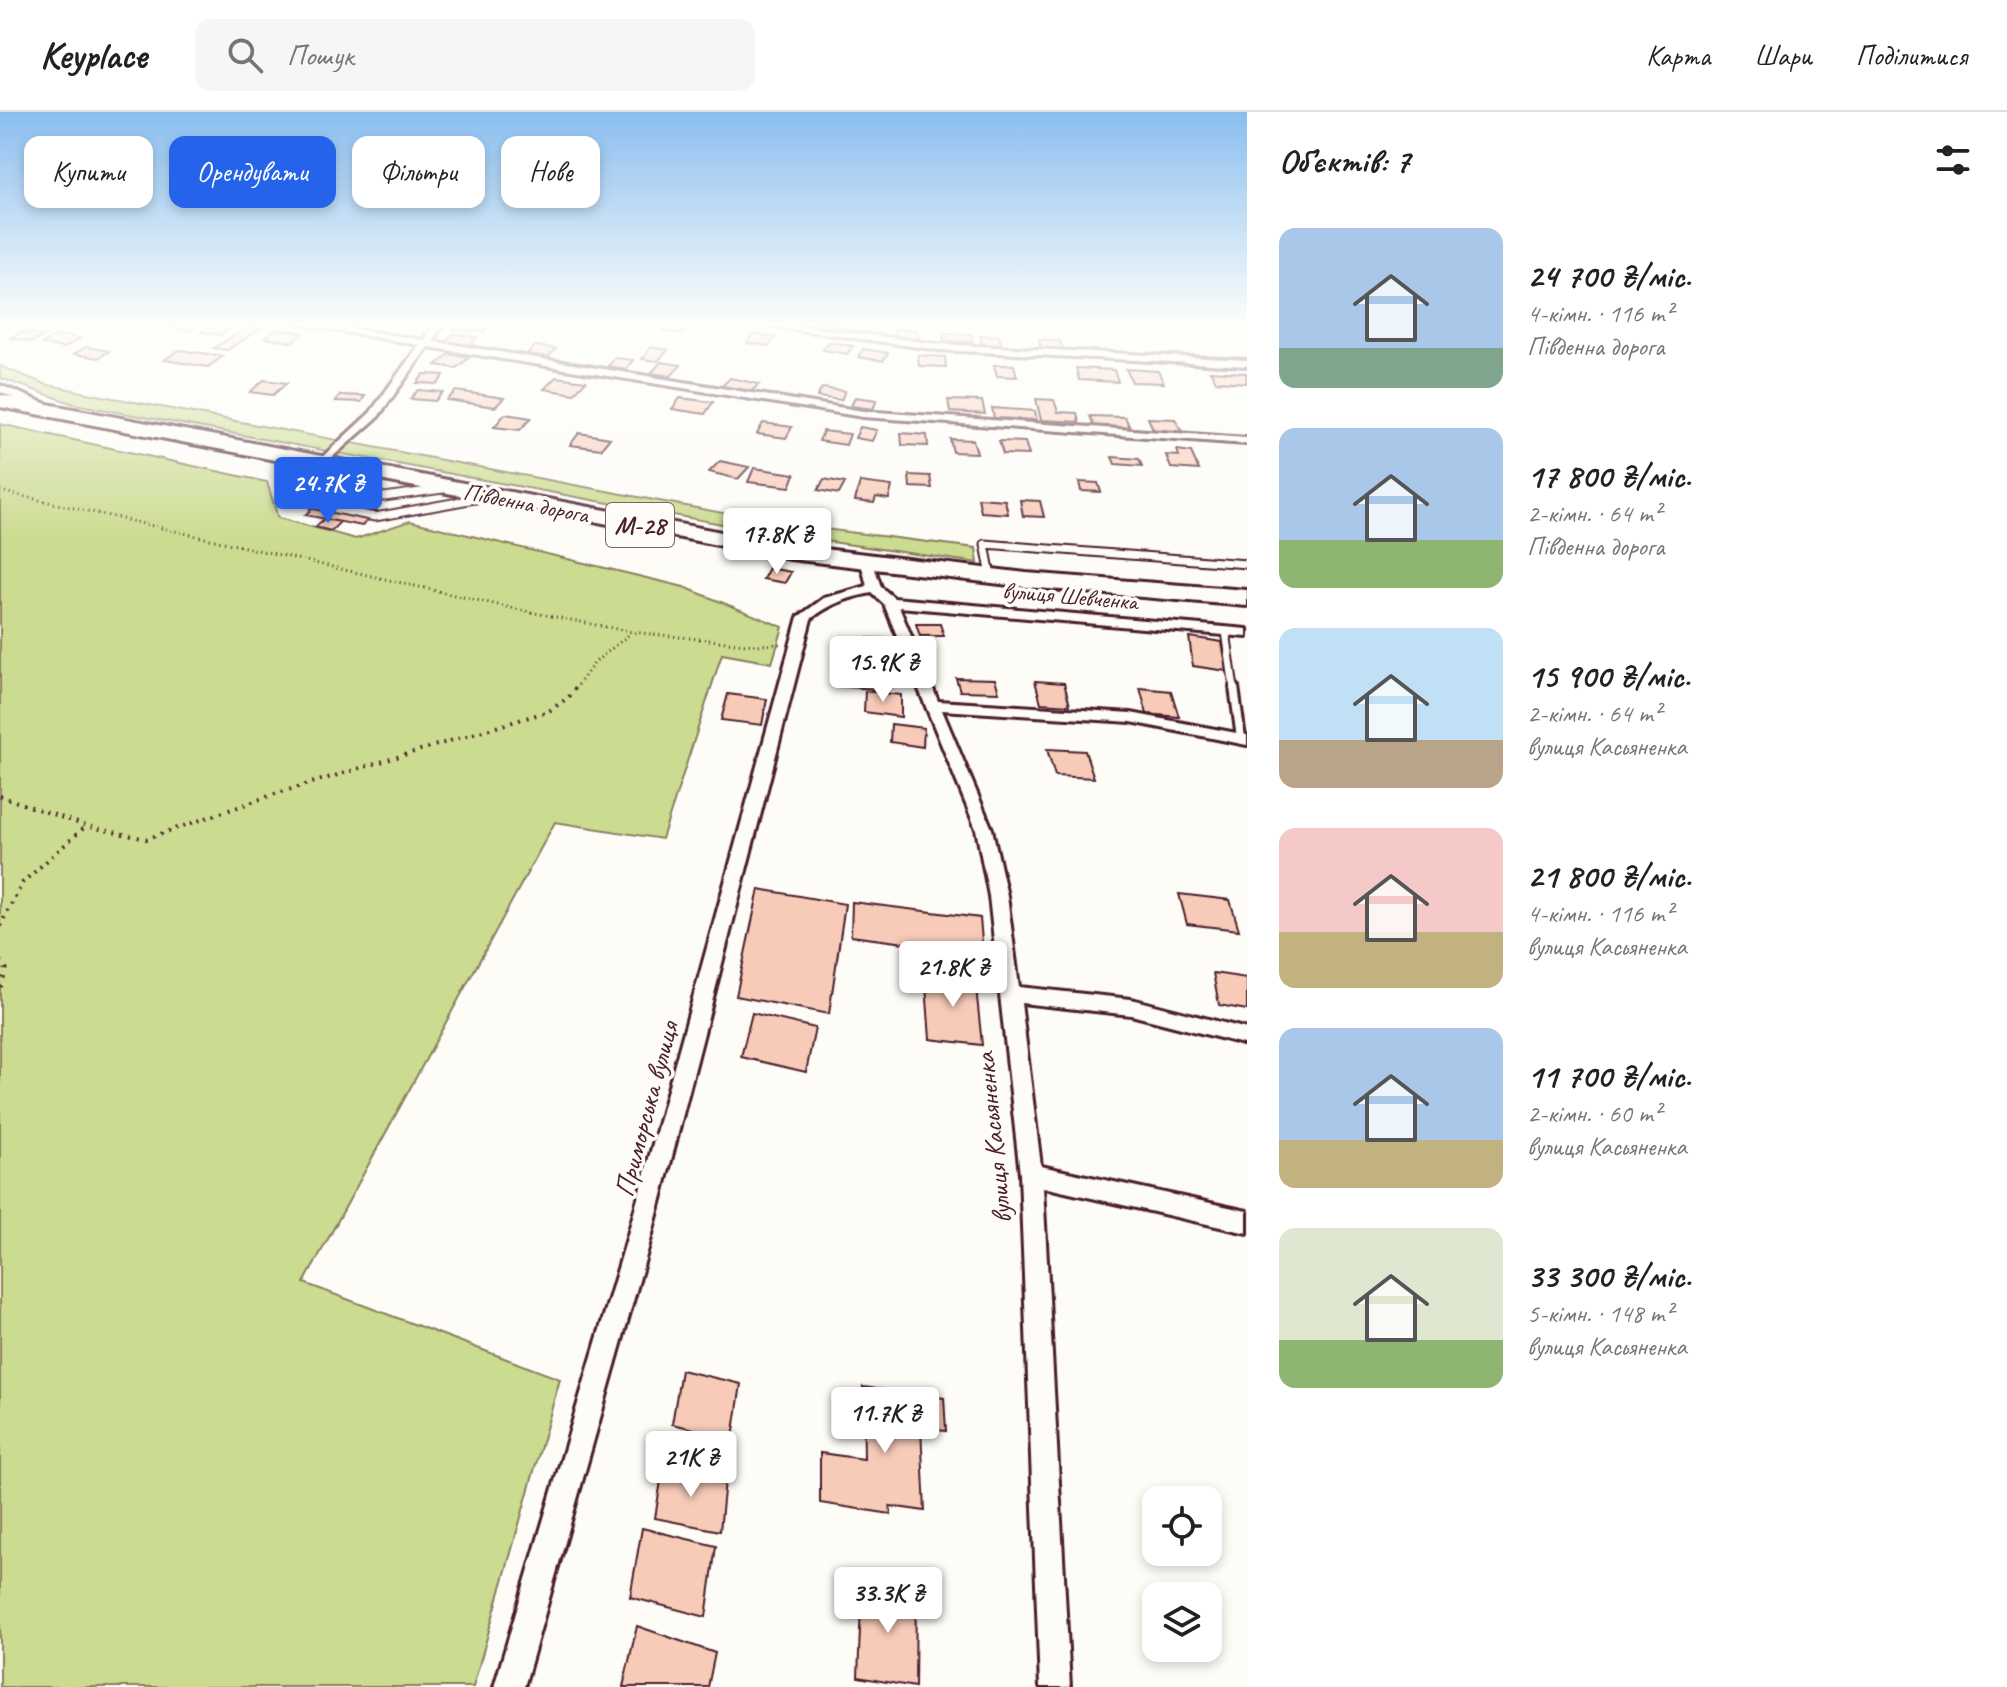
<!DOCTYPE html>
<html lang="uk">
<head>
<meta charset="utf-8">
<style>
  :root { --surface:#fff; --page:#f6f6f6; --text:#222; --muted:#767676; --line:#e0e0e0; --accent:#2563eb }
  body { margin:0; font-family:Caveat,sans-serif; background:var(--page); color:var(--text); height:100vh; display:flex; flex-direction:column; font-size:30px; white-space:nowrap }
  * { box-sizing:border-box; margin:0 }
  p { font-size:26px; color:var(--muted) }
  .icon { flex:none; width:44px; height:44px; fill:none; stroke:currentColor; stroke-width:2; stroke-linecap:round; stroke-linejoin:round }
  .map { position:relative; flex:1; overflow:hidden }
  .side { display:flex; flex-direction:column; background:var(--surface); width:760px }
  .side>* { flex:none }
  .top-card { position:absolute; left:24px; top:24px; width:760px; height:72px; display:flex; gap:16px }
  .controls { position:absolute; left:1142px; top:1374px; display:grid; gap:16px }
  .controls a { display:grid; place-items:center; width:80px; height:80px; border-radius:16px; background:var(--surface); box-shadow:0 4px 12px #0003; font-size:40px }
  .price { position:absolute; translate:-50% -68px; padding:0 18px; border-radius:8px; background:#fff; color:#222; font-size:26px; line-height:52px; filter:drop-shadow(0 2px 4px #0008) }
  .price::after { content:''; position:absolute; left:50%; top:48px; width:24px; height:18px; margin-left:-12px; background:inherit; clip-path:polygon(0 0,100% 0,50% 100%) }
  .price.on { background:var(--accent); color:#fff }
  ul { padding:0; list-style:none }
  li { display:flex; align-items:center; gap:24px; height:200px; padding:0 32px }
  li span { display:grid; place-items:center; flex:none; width:224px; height:160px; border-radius:16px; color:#555 }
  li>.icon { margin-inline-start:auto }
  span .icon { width:96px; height:96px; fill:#fffc; stroke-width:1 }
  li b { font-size:34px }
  h2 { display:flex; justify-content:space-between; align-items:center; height:96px; padding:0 32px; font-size:34px }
  .pill { padding:0 28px; border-radius:16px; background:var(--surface); box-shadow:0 4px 12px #0003; font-size:28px; line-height:72px }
  .pill.on { background:var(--accent); color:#fff }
  header { display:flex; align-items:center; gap:48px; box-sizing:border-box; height:112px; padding:0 40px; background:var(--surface); border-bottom:2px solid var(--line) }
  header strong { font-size:38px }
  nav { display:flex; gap:44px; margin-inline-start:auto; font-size:28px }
  .search { width:560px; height:72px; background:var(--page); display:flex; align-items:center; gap:20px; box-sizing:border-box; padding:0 28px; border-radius:16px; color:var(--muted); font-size:30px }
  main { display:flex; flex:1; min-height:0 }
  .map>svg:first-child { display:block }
  .green { fill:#cbdb8f; stroke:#8a7d5d; stroke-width:2 }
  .building { fill:#f8cbb9; stroke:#4a1f2b; stroke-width:2 }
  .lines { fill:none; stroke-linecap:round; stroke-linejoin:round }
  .lane-far2-casing { stroke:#4a1f2b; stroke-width:8 }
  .lane-far1-casing { stroke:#4a1f2b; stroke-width:11 }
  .lane-casing { stroke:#4a1f2b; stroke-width:14 }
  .street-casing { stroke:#4a1f2b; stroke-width:6 }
  .highway-casing { stroke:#4a1f2b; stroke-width:6 }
  .path-far2 { stroke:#4a1f2b; stroke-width:3; stroke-dasharray:1 4; stroke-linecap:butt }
  .path-far1 { stroke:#4a1f2b; stroke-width:4; stroke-dasharray:2 6; stroke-linecap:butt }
  .path { stroke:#4a1f2b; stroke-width:5; stroke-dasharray:2 7; stroke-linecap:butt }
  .lane-far2 { stroke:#fdfcf7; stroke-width:5 }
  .lane-far1 { stroke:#fdfcf7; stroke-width:7 }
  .lane { stroke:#fdfcf7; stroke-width:8 }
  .street { fill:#fdfcf7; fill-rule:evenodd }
  .highway { fill:#fdfcf7; fill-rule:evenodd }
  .labels { text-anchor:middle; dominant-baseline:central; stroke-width:7; stroke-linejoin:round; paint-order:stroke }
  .far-street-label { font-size:24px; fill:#4a1f2b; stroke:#fdfcf7 }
  .shield { fill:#fdfcf7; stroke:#806168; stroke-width:2 }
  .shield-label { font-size:26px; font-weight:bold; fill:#4a1f2b }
  .street-label { font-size:28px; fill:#4a1f2b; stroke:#fdfcf7 }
</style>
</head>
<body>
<header>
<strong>Keyplace</strong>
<div class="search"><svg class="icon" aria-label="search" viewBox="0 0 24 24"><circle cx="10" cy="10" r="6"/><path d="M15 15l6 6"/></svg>Пошук</div>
<nav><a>Карта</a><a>Шари</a><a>Поділитися</a></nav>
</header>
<main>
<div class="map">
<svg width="1247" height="1575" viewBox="0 0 1247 1575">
  <rect width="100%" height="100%" fill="#fdfcf7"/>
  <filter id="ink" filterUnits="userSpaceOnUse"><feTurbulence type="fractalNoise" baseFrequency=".0125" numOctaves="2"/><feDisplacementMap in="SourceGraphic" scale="16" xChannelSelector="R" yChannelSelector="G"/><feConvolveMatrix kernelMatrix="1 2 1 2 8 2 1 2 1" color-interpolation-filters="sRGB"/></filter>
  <g filter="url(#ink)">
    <path class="green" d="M0 254 45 272 92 282 776 411 976 436 978 451 776 422 74 292 0 266Z
      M0 312 267 370 278 406 356 427 410 409 684 475 783 515 772 551 722 542 662 727 555 710 304 1171 560 1267 473 1575H0Z"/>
    <path class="building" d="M170 211H202L189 219 164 215Z
      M216 211H223L236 213 220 223 202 220Z
      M458 211H479L489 212 484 220 454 218Z
      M812 211H839L849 213 845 219 810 214Z
      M669 212 690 215 683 222 663 219Z
      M250 214 262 216 227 238 214 236Z
      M277 217 304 221 292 230 265 226Z
      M895 217 917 218 918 228 895 227Z
      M21 220 44 224 32 230 10 226Z
      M943 221 971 222 972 230 944 229Z
      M452 222 477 225 471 233 445 230Z
      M753 222 775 225 769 234 747 231Z
      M58 223 80 226 64 236 42 232Z
      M980 223 999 224 1001 233 982 232Z
      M1039 227 1060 229 1063 237 1041 236Z
      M829 230 853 234 847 242 823 238Z
      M535 234 556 237 548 245 527 242Z
      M86 235 109 239 98 246 74 242Z
      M651 235 668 238 658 249 642 247Z
      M863 237 888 241 883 249 858 245Z
      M179 238 223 244 208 255 164 248Z
      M449 242 469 246 456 256 436 253Z
      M918 243 945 245 946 255 919 254Z
      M615 246 633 248 626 257 608 254Z
      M661 250 681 253 671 264 651 261Z
      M994 253H1014L1017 265 997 264Z
      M1076 256 1114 258 1118 270 1079 268Z
      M1126 257 1158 259 1164 271 1132 270Z
      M1210 259 1246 261 1247 271 1216 269Z
      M424 262 444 263 438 272 417 271Z
      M556 265 586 269 574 282 544 277Z
      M730 266 759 272 751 280 722 274Z
      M264 268 287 271 273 283 250 280Z
      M822 276 845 279 841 288 817 285Z
      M418 278 443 280 435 289 410 287Z
      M456 279 504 286 495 295 447 288Z
      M340 283 365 284 361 290 336 289Z
      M855 285 877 288 873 297 851 294Z
      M680 286 713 290 705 302 672 297Z
      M1036 287 1054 288 1058 300 1077 301 1079 310 1041 308Z
      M948 288 982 289 985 302 950 300Z
      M992 296 1035 299 1037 308 994 306Z
      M505 302 531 306 520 318 494 315Z
      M1090 304 1125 305 1130 316 1094 314Z
      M1148 306 1175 307 1182 320 1154 319Z
      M763 311 792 315 786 326 757 322Z
      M860 315 877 318 872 329 855 326Z
      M823 319 850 322 846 333 819 329Z
      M579 321 610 326 601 337 570 333Z
      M901 321 927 323 928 334 902 333Z
      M950 327 973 328 977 341 953 340Z
      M999 329 1025 330 1029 343 1003 342Z
      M1177 338 1191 340 1199 358 1171 356 1166 343 1179 344Z
      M1112 345 1139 347 1142 354 1115 352Z
      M720 349 749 355 738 367 709 360Z
      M754 356 795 362 790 375 748 370Z
      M909 363 930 364 932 376 910 375Z
      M824 367 845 371 839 382 818 378Z
      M860 370 892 374 889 387 876 385 874 391 855 389Z
      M1079 370 1098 371 1101 380 1081 379Z
      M978 386 1005 388 1008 402 981 400Z
      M322 388 377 399 362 414 305 403Z
      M1020 388 1040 389 1044 405 1023 404Z
      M324 407 340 410 331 419 315 415Z
      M769 456 791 460 785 471 763 467Z
      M916 512H940L944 524H920Z
      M1189 525 1222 530 1227 559 1193 554Z
      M864 526 896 527 900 546 868 545Z
      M838 554 874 557V577L837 574Z
      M956 566 995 567 999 580 960 579Z
      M1035 569 1064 571 1070 593 1041 591Z
      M1140 576 1171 579 1179 605 1147 602Z
      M865 579 901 583V605L864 600Z
      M728 582 767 587 762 613 721 608Z
      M891 612 924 616 923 635 890 630Z
      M1047 637 1085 639 1094 666 1055 664Z
      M759 777 845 792 829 902 736 884Z
      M1179 782 1230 788 1239 818 1187 812Z
      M852 790 980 806 983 841 851 824Z
      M925 860 975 866 982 933 930 927Z
      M1213 861 1247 866V898L1219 893Z
      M752 901 815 916 806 960 741 945Z
      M681 1258 741 1272 733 1326 672 1312Z
      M863 1275 944 1286 946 1319 921 1316 925 1399 890 1394 891 1402 820 1391V1341L864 1347Z
      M663 1356 725 1368 720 1419 655 1406Z
      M642 1416 716 1434 706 1505 630 1485Z
      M862 1469 916 1481 915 1575 858 1565Z
      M637 1514 715 1541 708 1575H623Z"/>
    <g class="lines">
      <defs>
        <path id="lane-far2" d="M283 344 301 373
          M322 351 335 373"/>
        <path id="lane-far1" d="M299 371 312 392 375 405 486 385
          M334 371 336 375 384 385 443 377
          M991 464 985 432 1247 452
          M1226 519 1234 577"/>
        <path id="lane" d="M1234 575 1241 626"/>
        <path id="street" d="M295 211H317L423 228 435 211H445L432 229 863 299 1247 326V332L863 305 428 235 378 305 322 354 318 353V349L370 301 419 233Z
          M749 211H776L939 232 1247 248V254L939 238Z
          M0 273 54 295 55 297 46 299 0 280Z
          M867 447 873 451 881 475 894 486 1247 517V525L899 495 938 589 1131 601 1247 623V633L1131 610 942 598 992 717 1007 784 1019 875 1131 887 1247 917V933L1131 903 1021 891 1041 1054 1247 1099V1121L1043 1075 1070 1575H1040L1020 1062 989 784 976 717 884 492 872 481C849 485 829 492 811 507L651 1126 524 1575H494L627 1126 798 505 824 486 867 474 861 451Z"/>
        <path id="highway" d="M0 283 790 433 1026 461 1247 478V494L1026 475 790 447 0 295Z"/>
      </defs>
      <use href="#lane-far2" class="lane-far2-casing"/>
      <use href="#lane-far1" class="lane-far1-casing"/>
      <use href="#lane" class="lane-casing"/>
      <use href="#street" class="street-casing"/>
      <use href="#highway" class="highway-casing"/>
      <path class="path-far2" d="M0 379 520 498 632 520 756 533 781 532
        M575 577 595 550 631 521"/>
      <path class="path-far1" d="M0 684 86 714 146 727 275 682 549 599 569 585 576 575
        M0 814 23 770 86 714"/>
      <path class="path" d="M0 849 6 857 0 876"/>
      <use href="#lane-far2" class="lane-far2"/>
      <use href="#lane-far1" class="lane-far1"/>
      <use href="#lane" class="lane"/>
      <use href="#street" class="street"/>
      <use href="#highway" class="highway"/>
    </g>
  </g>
  <linearGradient id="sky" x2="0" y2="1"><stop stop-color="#8abeef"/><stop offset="0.49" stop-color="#fefefb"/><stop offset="1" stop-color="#fefefb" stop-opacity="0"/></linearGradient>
  <rect width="1247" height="432" fill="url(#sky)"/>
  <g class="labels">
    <g class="far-street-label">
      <text transform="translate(526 391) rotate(11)">Південна дорога</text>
      <text transform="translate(1070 484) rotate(5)">вулиця Шевченка</text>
    </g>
    <rect class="shield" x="606" y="391" width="68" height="44" rx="6"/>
    <g class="shield-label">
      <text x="640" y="413">М-28</text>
    </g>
    <g class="street-label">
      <text transform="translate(646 997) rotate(-75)">Приморська вулиця</text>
      <text transform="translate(993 1026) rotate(-96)">вулиця Касьяненка</text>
    </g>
  </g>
</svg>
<div class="controls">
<a><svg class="icon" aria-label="locate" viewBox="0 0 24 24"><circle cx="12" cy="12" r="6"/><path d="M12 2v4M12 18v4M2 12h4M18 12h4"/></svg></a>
<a><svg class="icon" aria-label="layers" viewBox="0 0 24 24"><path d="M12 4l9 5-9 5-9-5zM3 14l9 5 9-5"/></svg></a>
</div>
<b class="price on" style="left:328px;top:413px">24.7K ₴</b>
<b class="price" style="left:777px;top:464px">17.8K ₴</b>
<b class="price" style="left:883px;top:592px">15.9K ₴</b>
<b class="price" style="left:953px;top:897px">21.8K ₴</b>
<b class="price" style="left:885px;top:1343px">11.7K ₴</b>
<b class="price" style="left:691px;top:1387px">21K ₴</b>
<b class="price" style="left:888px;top:1523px">33.3K ₴</b>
<div class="top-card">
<a class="pill">Купити</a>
<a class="pill on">Орендувати</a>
<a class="pill">Фільтри</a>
<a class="pill">Нове</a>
</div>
</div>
<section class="side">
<h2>Об’єктів: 7<svg class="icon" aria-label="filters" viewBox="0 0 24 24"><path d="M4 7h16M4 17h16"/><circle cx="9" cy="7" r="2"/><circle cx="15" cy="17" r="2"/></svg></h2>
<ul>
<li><span style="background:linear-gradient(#a9c7e8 75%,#7fa58c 0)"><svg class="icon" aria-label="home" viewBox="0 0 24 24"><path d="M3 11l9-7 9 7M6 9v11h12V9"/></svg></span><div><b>24 700 ₴/міс.</b><p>4-кімн. · 116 m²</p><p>Південна дорога</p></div></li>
<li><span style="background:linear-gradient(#a9c7e8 70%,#8fb573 0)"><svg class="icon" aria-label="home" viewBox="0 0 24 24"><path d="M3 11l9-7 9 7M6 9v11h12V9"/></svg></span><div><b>17 800 ₴/міс.</b><p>2-кімн. · 64 m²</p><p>Південна дорога</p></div></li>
<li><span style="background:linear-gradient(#bfe0f5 70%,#b9a48a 0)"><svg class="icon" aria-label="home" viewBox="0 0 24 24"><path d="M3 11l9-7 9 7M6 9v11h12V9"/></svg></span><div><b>15 900 ₴/міс.</b><p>2-кімн. · 64 m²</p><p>вулиця Касьяненка</p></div></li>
<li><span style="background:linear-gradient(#f6c9c9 65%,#c2b280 0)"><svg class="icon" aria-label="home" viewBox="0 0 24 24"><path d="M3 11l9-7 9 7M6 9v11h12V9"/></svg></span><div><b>21 800 ₴/міс.</b><p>4-кімн. · 116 m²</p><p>вулиця Касьяненка</p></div></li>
<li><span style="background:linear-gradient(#a9c7e8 70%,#c2b280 0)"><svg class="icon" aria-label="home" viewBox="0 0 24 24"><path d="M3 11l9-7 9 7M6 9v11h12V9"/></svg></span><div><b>11 700 ₴/міс.</b><p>2-кімн. · 60 m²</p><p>вулиця Касьяненка</p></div></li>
<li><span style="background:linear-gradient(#dfe7d0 70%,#8fb573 0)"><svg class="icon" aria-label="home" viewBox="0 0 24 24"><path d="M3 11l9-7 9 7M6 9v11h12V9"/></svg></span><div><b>33 300 ₴/міс.</b><p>5-кімн. · 148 m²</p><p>вулиця Касьяненка</p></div></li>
</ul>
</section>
</main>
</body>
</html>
